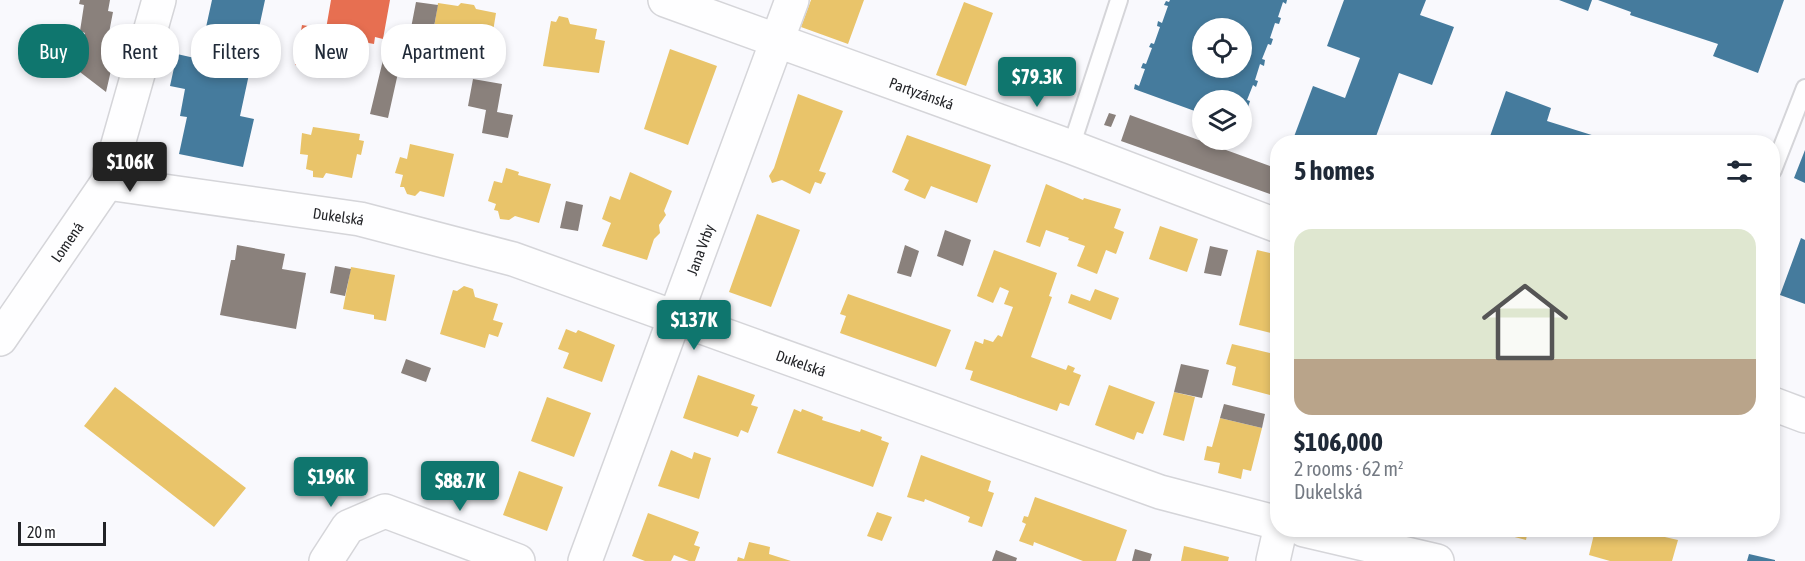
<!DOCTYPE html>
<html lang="en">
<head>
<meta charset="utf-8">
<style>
  :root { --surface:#fff; --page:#f6f6f7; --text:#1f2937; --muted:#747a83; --line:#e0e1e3; --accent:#0f766e }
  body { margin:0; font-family:"Asap Condensed",sans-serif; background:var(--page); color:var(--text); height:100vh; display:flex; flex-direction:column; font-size:22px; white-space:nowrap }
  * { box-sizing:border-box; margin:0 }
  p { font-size:20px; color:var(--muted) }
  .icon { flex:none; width:33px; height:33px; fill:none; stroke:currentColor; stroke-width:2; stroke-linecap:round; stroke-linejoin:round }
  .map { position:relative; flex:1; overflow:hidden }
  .drawer { position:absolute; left:1270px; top:135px; width:510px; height:402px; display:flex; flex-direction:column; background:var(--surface); border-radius:24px; box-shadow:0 3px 9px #0003 }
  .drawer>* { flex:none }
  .top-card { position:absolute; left:18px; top:24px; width:570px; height:54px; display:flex; gap:12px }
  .buttons { position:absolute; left:1192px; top:18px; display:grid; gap:12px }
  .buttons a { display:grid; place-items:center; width:60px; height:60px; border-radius:50%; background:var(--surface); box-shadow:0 3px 9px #0003; font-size:30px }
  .scale { position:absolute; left:18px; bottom:15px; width:88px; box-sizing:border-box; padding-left:6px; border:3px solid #222327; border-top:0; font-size:16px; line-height:21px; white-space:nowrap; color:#222327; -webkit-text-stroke:4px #fff; paint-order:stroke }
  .price { position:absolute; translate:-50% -51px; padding:0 14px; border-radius:6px; background:var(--accent); color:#fff; font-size:20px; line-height:39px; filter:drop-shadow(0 2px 3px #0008) }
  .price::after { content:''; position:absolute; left:50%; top:36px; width:18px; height:14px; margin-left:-9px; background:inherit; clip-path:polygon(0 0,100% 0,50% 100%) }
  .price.active { background:#222; color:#fff }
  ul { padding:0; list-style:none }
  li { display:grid; align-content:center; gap:12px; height:318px; padding:0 24px }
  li+li { border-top:2px solid var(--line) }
  li span { display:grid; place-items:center; height:186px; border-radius:18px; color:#555 }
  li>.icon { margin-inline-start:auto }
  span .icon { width:108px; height:108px; fill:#fffc; stroke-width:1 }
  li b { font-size:26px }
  h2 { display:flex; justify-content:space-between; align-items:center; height:72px; padding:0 24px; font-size:26px }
  .chip { padding:0 21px; border-radius:24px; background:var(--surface); box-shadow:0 3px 9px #0003; font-size:21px; line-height:54px }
  .chip.active { background:var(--accent); color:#fff }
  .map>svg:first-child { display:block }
  .homes { fill:#e9c46a }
  .shops { fill:#e76f51 }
  .public { fill:#457b9d; fill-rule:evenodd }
  .industry { fill:#8a817c }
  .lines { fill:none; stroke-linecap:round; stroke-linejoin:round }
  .lane-casing { stroke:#d5d5d9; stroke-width:20 }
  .street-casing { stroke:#d5d5d9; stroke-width:36 }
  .lane { stroke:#fefeff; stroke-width:16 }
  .street { stroke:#fefeff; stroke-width:33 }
  .labels { text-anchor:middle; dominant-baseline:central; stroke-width:6; stroke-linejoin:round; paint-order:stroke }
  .street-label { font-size:15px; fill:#222327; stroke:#fff }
</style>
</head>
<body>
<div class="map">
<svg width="1805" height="561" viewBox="0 0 1805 561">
  <rect width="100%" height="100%" fill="#f9f9fd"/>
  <path class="homes" d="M811 0H864L848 44 801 27Z
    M964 2 993 13 966 86 936 75Z
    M438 3 458 6 461 3 474 5 476 9 496 13 489 56 478 54 477 60 446 54 447 49 431 46Z
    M559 16 568 18 570 24 597 29 595 39 605 41 599 73 543 66 551 21 556 22Z
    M670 49 717 66 688 145 644 129Z
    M798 94 843 111 819 171 826 173 821 184 815 182 810 194 782 180 772 183 769 176 774 168Z
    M313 127 360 134 359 140 364 141 361 155 357 154 352 178 326 173 323 178 313 177V171L306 169 308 155 300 154 302 133 311 135Z
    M907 135 991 165 977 203 931 186 925 199 904 190 909 180 892 172Z
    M410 144 454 154 444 197 420 191 415 196 407 194 404 187H400L403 175 395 173 400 157 407 159Z
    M506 168 519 172 518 175 551 184 539 223 515 216 509 220 500 219 498 211 494 210 496 204 488 201 494 181 502 183Z
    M630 172 672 191 664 211 666 215 659 225 660 233 654 239 647 260 602 246 611 223 602 219 610 196 620 200Z
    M1046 184 1083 200 1084 198 1121 209 1114 228 1124 232 1116 254 1106 250 1097 274 1077 266 1085 246 1068 240 1069 238 1046 230 1040 247 1026 242Z
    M757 214 800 230 771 307 729 292Z
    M1160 226 1198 239 1187 272 1149 259Z
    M994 250 1057 273 1049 296 1052 297 1031 357 1066 370 1068 365 1075 368 1073 372 1081 375 1069 406 1060 403 1057 411 970 380 973 371 965 369 975 341 983 344 984 339 993 342 998 335 1002 337 1013 307 1004 304 1009 291 1000 287 993 303 977 296Z
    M1257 250 1278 255V316L1276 315 1271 333 1239 325Z
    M351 267 395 275 386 321 374 319V315L343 309Z
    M464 286 473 289 475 297 498 304 493 320 503 323 498 337 489 334 485 348 440 334 453 290 457 291Z
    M1095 289 1119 298 1111 320 1068 303 1071 294 1090 301Z
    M848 294 951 330 936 367 840 333 846 316 840 314Z
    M566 329 576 333 578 330 615 345 602 382 563 368 569 353 558 349Z
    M1232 344 1278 355 1270 395 1232 385 1236 367 1226 364Z
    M698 375 755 395 751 405 758 407 748 433 741 430 738 437 683 418Z
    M1109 385 1155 402 1143 434 1137 432 1134 440 1095 425Z
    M115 387 246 488 214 527 84 426Z
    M1174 392 1195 397 1184 441 1163 435Z
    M547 397 591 413 574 457 531 441Z
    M794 409 801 412 802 409 823 417 822 420 860 432 861 429 882 437 881 440 889 443 873 487 777 453Z
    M1220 418 1262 428 1251 471 1243 469 1241 479 1218 473 1220 463 1204 460 1207 446 1212 447Z
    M671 450 692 459 694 452 711 458 699 499 658 486Z
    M921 455 991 481 988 491 994 493 982 527 968 522 970 517 925 499 924 502 907 497Z
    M519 471 563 487 547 531 503 515Z
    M1035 497 1127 530 1116 561H1083L1034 542 1033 546 1019 541 1026 524 1022 522 1024 516 1028 517Z
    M877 512 892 517 882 541 867 536Z
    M648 513 699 532 694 545 700 547 695 561H689L674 555 671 561H645L632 556Z
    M1488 530H1528L1526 540Z
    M1595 530H1634L1678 540 1672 561H1610L1589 555Z
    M749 542 770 547 769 554 791 561H737L738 557 744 559Z
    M1184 546 1229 557 1228 561H1181Z"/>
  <path class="shops" d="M331 0H390L383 39 375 37 374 44 341 38 342 31 331 30 324 69 295 65 302 25 326 29Z"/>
  <path class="public" d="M212 0H265L240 116 254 119 243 167 179 154 187 117 180 116 185 89 170 86 177 54 199 59Z
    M1170 0H1287L1286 4 1283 2 1278 17 1281 18 1279 24 1275 23 1270 38 1273 39 1271 45 1268 44 1262 59 1265 60 1264 66 1260 64 1255 80 1258 81 1256 87 1253 85 1247 100 1250 101 1248 107 1245 106 1242 114V100H1203V114L1134 89 1135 84 1139 86 1145 69 1141 68 1143 63 1146 64 1152 48 1149 47 1151 43 1154 44 1160 27 1157 26 1158 21 1162 23 1168 6 1164 5 1166 1 1169 2ZM1203 28H1242V68H1203Z
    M1344 0H1426L1420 15 1454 27 1432 85 1399 73 1374 142H1292L1313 86 1345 98 1360 58 1327 46Z
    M1559 0H1592L1588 11Z
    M1598 0H1784L1758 73 1713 56 1718 44 1630 15 1631 12Z
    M1506 91 1551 108 1547 121 1614 142H1488Z
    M1805 150V183L1794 178Z
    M1801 238 1805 240V304L1780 295Z
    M1749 554 1775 560V561H1747Z"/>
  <path class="industry" d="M80 0H110L108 11 113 12 108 38 113 39 107 65 112 66 106 92 76 69 85 33 80 31 84 5 79 4Z
    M416 2 438 5 433 32 411 28Z
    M383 60 400 64 388 118 370 114Z
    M473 79 502 84 497 112 513 115 508 138 482 133 486 110 468 106Z
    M1109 113 1116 115 1111 127 1104 125Z
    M1130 115 1278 169V197L1121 141Z
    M566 201 583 205 578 231 560 228Z
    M945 230 971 240 963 266 937 256Z
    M237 245 285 254 282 269 306 273 296 329 220 315 231 260H235Z
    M905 245 919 251 911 277 897 273Z
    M1210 246 1228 250 1221 276 1204 273Z
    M335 266 351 269 345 296 330 293Z
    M406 359 431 368 426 382 401 373Z
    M1181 364 1209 370 1202 398 1174 392Z
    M1224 404 1265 414 1262 428 1220 418Z
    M1135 549 1152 554 1150 561H1132Z
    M996 550 1017 558 1016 561H992Z"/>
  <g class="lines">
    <defs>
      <path id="lane" d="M1071 147 1119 0
        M1773 170 1805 88"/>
      <g id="street">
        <path id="s1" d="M665 0 1071 147 1278 226"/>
        <path id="s2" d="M107 183 360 219 513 259 1160 492 1278 523"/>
        <path id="s3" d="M0 339 107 183 159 0"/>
        <path d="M1773 404 1805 416"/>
        <path d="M1304 530 1437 561"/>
        <path d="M326 561 348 527 385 511 518 561"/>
        <path id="s4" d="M585 561 792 0"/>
        <path d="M1273 561 1280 530"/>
      </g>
    </defs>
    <use href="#lane" class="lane-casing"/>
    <use href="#street" class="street-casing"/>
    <use href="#lane" class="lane"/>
    <use href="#street" class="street"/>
  </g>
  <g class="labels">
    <g class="street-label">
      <text stroke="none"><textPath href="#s1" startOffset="273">Partyzánská</textPath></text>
      <text stroke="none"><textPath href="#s2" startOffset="234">Dukelská</textPath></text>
      <text stroke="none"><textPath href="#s3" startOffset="118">Lomená</textPath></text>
      <text stroke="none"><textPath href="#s4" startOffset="332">Jana Vrby</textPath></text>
      <text stroke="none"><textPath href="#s2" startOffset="720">Dukelská</textPath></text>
    </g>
  </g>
</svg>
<div class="buttons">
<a><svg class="icon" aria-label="locate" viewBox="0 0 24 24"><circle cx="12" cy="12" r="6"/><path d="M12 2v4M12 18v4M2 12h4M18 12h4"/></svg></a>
<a><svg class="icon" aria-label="layers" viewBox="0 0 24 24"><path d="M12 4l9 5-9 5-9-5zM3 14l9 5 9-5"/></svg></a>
</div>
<div class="scale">20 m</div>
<b class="price" style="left:1037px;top:108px">$79.3K</b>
<b class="price active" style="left:130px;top:193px">$106K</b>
<b class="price" style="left:694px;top:351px">$137K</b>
<b class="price" style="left:331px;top:508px">$196K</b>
<b class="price" style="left:460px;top:512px">$88.7K</b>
<div class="top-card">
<a class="chip active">Buy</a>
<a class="chip">Rent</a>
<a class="chip">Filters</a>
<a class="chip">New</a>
<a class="chip">Apartment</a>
</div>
<section class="drawer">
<h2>5 homes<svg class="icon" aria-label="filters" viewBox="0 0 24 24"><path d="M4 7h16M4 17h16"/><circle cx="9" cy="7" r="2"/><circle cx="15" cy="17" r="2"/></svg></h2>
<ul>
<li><span style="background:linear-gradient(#dfe7d0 70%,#b9a48a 0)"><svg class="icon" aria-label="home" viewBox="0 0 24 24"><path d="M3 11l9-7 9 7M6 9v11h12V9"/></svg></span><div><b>$106,000</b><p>2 rooms · 62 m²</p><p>Dukelská</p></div></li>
</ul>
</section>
</div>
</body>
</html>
